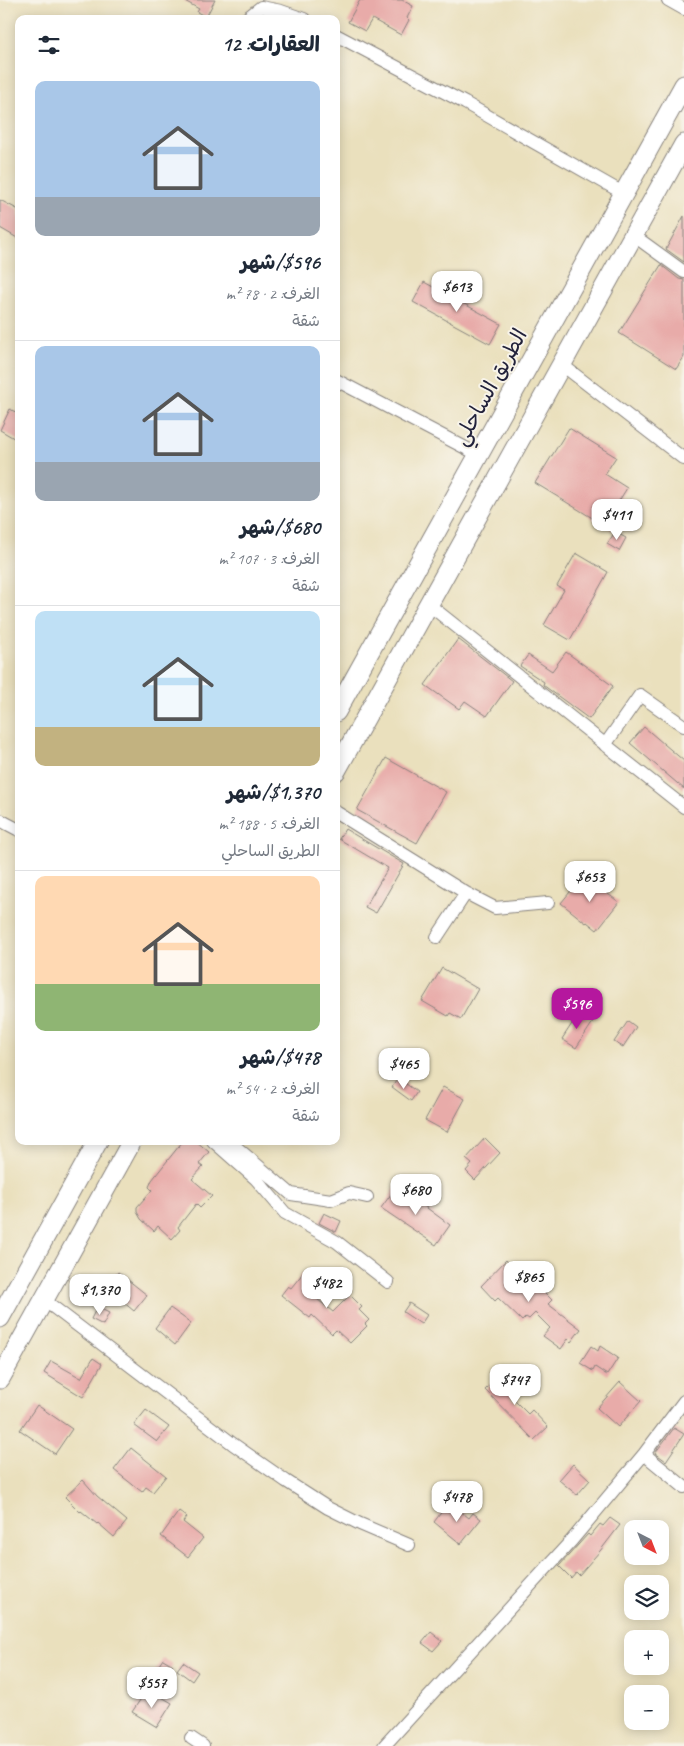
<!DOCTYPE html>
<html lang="ar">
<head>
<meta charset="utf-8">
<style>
  :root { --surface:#fff; --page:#f2f2f3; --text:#1f2937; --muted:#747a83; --line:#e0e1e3; --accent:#b5179e }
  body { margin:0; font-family:Caveat,"Playpen Sans Arabic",sans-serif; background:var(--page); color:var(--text); direction:rtl; height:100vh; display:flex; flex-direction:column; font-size:19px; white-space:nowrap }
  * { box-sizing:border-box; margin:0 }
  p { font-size:16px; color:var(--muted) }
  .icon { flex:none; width:28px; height:28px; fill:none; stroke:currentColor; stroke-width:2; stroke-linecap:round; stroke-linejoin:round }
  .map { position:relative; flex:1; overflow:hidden; direction:ltr }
  .sheet { position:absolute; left:15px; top:15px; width:325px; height:1130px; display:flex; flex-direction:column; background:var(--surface); border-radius:10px; box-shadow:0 2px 12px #0003; direction:rtl }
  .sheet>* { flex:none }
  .needle { width:32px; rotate:138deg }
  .controls { position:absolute; left:624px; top:1520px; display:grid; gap:10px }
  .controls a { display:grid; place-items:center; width:45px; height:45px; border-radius:10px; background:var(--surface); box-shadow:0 2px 12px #0003; font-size:25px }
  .price { position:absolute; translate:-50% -42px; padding:0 11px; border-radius:10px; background:#fff; color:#222; font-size:16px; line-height:32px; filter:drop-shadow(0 1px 2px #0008) }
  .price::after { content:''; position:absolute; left:50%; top:30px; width:15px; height:11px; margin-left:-8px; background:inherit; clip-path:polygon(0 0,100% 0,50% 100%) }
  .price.current { background:var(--accent); color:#fff }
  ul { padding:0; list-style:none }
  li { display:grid; align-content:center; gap:10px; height:265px; padding:0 20px }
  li+li { border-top:1px solid var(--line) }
  li span { display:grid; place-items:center; height:155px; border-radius:10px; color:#555 }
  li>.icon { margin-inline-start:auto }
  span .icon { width:90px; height:90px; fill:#fffc; stroke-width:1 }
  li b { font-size:21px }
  h2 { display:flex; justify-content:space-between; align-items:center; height:60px; padding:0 20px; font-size:21px }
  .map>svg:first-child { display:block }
  .building { fill:#e8aba9 }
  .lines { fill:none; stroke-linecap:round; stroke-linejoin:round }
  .minor-casing { stroke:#86817c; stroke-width:14 }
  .highway-casing { stroke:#86817c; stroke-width:21 }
  .minor { stroke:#fff; stroke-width:12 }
  .highway { stroke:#fff; stroke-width:19 }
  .labels { text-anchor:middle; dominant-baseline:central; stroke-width:4; stroke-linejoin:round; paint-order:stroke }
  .street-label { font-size:21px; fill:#22223b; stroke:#f7f3e8 }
</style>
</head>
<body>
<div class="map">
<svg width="684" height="1746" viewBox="0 0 684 1746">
  <rect width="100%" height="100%" fill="#f7f3e8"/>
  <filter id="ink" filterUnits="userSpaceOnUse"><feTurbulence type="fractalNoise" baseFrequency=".02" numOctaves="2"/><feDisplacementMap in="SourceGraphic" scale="10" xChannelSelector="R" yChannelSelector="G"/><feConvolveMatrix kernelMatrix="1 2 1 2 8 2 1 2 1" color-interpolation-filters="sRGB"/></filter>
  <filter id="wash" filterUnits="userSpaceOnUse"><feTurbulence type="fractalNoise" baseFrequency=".0096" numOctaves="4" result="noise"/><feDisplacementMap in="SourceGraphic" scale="20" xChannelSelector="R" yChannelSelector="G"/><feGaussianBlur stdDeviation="1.12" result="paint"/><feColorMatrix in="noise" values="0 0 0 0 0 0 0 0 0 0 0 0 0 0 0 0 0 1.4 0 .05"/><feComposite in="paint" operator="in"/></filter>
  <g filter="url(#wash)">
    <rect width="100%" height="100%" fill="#eae0bd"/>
    <g id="blocks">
      <path class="building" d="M183 0H215L206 17 197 12 199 9Z
        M360 0H402L413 6 407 18 409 20 401 35 372 19 365 31 348 22Z
        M0 200 19 210V239L0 228Z
        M684 216V262L666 249Z
        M661 265 679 279 684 280V357L676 369 619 333Z
        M424 282 501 324 490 344 413 302Z
        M10 409 19 414V441L0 430Z
        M569 428 616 457 605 474 627 488 609 517 617 521 612 530 535 483Z
        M615 532 626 538 619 551 607 544Z
        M576 553 608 572 570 640 544 625 564 590 557 586Z
        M458 639 512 681 487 716 465 701 459 709 425 685Z
        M566 652 613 686 589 719 543 685 544 682 520 666 528 655 552 671Z
        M644 727 684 761V789L630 743Z
        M386 758 446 792 417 843 357 810Z
        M345 829 404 864 376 913 365 907 388 868 339 839Z
        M583 876 619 902 597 930 587 922 586 923 561 903Z
        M442 968 478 989 461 1019 450 1013 448 1016 422 1001Z
        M579 1013 593 1022 576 1048 562 1039Z
        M628 1021 636 1027 623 1047 614 1042Z
        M398 1078 417 1092 411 1101 392 1087Z
        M443 1087 465 1099 447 1132 425 1120Z
        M485 1138 500 1153 475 1180 466 1171 472 1164 466 1159Z
        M183 1141H196L209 1152 199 1164 203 1167 192 1179 212 1196 200 1208 196 1204 178 1227 180 1230 172 1239 158 1226 154 1231 141 1219 137 1212V1207L152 1190 149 1187 152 1180Z
        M397 1186 450 1225 436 1245 381 1208Z
        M324 1213 341 1221 336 1232 319 1223Z
        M506 1260 530 1284 533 1281 552 1300 548 1304 581 1329 571 1342 568 1339 561 1349 543 1336 550 1328 535 1313 529 1319 526 1317 522 1321 498 1298 495 1301 481 1286Z
        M118 1272 147 1295 134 1311 106 1288Z
        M303 1273 324 1289 317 1299 333 1312 350 1295 362 1307 359 1310 369 1320 365 1324 367 1326 350 1343 336 1330 332 1334 312 1315 310 1318 281 1295 288 1286 291 1288Z
        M409 1303 427 1315 421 1324 403 1312Z
        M97 1307 109 1313 103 1325 91 1319Z
        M170 1308 191 1323 175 1345 155 1328Z
        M591 1346 598 1351 600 1346 618 1358 607 1375 595 1367 593 1371 580 1363Z
        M93 1358 102 1364 83 1397 44 1373 51 1361 81 1378Z
        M503 1372 515 1384 512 1387 516 1392 511 1397 528 1414 532 1410 548 1427 534 1440 485 1390Z
        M620 1382 641 1401 618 1427 597 1408Z
        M37 1405 72 1429 55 1454 20 1430Z
        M146 1410 169 1427 157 1442 134 1425Z
        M674 1428 684 1434 666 1461 655 1453Z
        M131 1448 166 1476 153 1492 146 1487 142 1492 114 1470Z
        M573 1464 590 1480 577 1495 559 1480Z
        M83 1480 97 1496 127 1521 114 1537 98 1523 97 1524 81 1511 80 1512 65 1497Z
        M449 1502 469 1518 473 1513 481 1519 461 1544 434 1522Z
        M179 1511 187 1517 183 1522 203 1538 188 1557 161 1536Z
        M610 1518 620 1525 600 1551 579 1575 576 1572 571 1578 559 1566 588 1534 590 1536 600 1524 603 1526Z
        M431 1632 442 1641 433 1651 422 1643Z
        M163 1659 173 1665 165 1678 155 1671Z
        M183 1662 198 1672 192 1681 177 1670Z
        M153 1692 172 1703 157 1727 132 1712 142 1697 151 1696Z"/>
    </g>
  </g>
  <g filter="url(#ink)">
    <use href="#blocks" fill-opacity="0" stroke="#86817c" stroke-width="1"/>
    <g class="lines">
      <defs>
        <path id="minor" d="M668 0 684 9
          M246 19 261 7 281 11 304 19
          M336 35 465 103 623 193
          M633 235 684 272
          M561 364 684 459
          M336 380 479 455
          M428 604 684 807
          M605 745 640 695 684 726
          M336 812 466 893 495 908 548 903
          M0 820 19 830
          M437 937 466 893
          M213 1141 256 1179 285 1213 337 1242 388 1282
          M229 1141 291 1194 331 1200 349 1193 367 1197
          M44 1300 233 1444 286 1481 328 1508 360 1524 409 1545
          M644 1454 684 1487
          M191 1738 203 1746
          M384 1746 572 1540 644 1454 684 1401"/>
        <path id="highway" d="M336 712 684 85
          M336 771 684 144
          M0 1318 98 1141
          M0 1379 132 1141"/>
      </defs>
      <use href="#minor" class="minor-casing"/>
      <use href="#highway" class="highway-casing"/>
      <use href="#minor" class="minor"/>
      <use href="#highway" class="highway"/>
    </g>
  </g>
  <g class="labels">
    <g class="street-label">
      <text transform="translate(490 387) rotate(-61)">الطريق الساحلي</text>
    </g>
  </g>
</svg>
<div class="controls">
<a><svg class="needle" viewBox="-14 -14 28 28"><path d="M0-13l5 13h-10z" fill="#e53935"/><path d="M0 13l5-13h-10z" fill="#747a83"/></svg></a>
<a><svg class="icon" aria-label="layers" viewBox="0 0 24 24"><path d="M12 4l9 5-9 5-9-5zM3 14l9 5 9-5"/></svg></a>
<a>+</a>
<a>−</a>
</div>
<b class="price" style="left:457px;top:313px">$613</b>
<b class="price" style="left:617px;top:541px">$411</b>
<b class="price" style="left:590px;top:903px">$653</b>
<b class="price current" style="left:577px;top:1030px">$596</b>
<b class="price" style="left:404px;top:1090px">$465</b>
<b class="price" style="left:416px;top:1216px">$680</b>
<b class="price" style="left:529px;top:1303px">$865</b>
<b class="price" style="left:327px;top:1309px">$482</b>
<b class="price" style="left:100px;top:1316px">$1,370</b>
<b class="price" style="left:515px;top:1406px">$747</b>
<b class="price" style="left:457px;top:1523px">$478</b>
<b class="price" style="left:152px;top:1709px">$557</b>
<section class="sheet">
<h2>العقارات: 12<svg class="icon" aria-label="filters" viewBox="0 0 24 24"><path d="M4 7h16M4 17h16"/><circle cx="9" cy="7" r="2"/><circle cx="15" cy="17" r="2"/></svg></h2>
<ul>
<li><span style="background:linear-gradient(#a9c7e8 75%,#9aa5b1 0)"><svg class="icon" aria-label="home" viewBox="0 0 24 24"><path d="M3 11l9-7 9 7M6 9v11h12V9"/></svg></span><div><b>$596/شهر</b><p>الغرف: 2 · 78 m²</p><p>شقة</p></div></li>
<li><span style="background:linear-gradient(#a9c7e8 75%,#9aa5b1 0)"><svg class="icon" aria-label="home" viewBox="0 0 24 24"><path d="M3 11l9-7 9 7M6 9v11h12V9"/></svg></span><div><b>$680/شهر</b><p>الغرف: 3 · 107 m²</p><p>شقة</p></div></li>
<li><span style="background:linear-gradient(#bfe0f5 75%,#c2b280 0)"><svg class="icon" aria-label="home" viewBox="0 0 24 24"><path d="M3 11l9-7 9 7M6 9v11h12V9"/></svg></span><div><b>$1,370/شهر</b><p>الغرف: 5 · 188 m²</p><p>الطريق الساحلي</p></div></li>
<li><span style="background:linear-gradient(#ffd9b3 70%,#8fb573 0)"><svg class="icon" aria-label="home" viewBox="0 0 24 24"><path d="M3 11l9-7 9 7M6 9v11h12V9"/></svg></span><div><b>$478/شهر</b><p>الغرف: 2 · 54 m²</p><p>شقة</p></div></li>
</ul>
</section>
</div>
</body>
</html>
